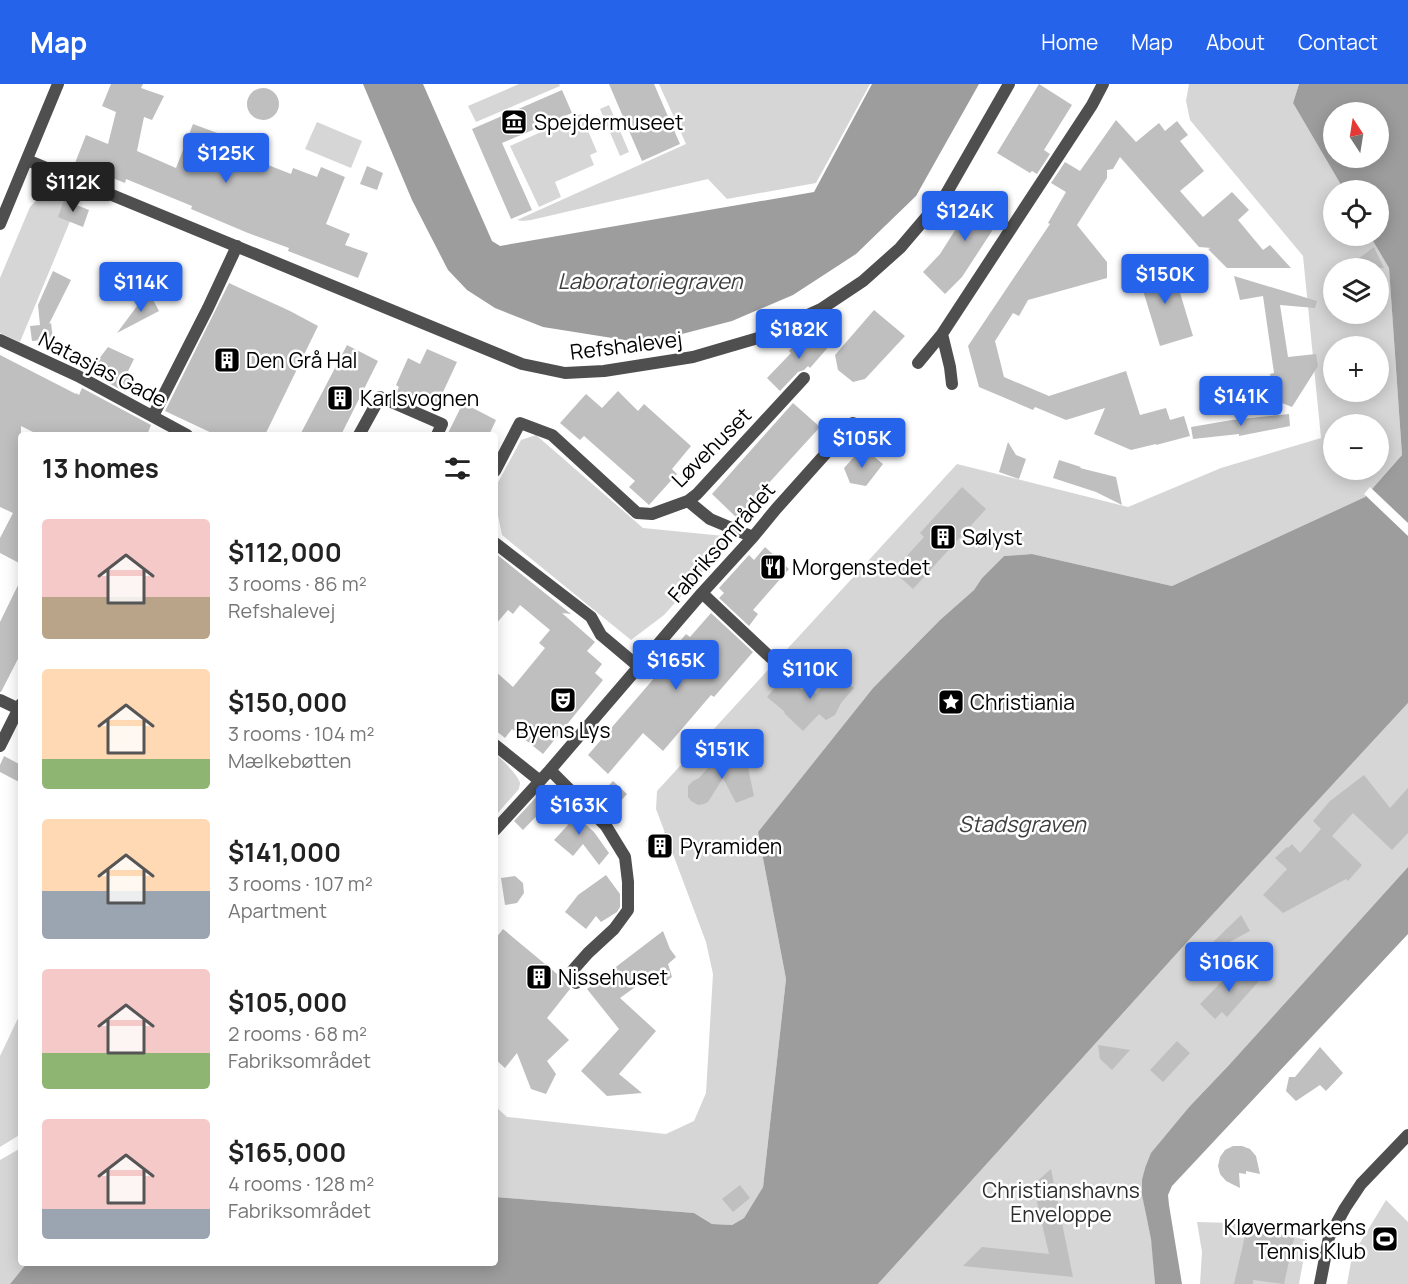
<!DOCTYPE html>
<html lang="en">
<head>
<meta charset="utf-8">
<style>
  :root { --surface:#fff; --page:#f2f2f2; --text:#222; --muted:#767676; --accent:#2563eb }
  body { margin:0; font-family:Manrope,sans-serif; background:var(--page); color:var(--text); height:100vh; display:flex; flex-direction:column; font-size:22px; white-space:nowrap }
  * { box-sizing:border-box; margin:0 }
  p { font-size:20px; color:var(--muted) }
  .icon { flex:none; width:33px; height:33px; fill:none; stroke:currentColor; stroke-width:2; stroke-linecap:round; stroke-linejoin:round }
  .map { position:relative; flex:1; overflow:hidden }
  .drawer { position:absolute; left:18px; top:348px; width:480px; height:834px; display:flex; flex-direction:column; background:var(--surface); border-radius:6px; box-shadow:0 3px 15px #0003 }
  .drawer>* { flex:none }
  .needle { width:39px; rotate:348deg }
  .fabs { position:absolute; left:1323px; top:18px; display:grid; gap:12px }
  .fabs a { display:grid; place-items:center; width:66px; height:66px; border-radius:50%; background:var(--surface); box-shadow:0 3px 15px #0003; font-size:30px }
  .price { position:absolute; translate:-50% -51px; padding:0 14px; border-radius:6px; background:var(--accent); color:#fff; font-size:20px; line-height:39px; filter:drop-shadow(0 2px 3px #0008) }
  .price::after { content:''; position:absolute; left:50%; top:36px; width:18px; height:14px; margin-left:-9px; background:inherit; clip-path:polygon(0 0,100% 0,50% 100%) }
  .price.current { background:#222; color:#fff }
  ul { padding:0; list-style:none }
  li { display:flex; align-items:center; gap:18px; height:150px; padding:0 24px }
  li span { display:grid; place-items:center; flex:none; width:168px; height:120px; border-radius:6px; color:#555 }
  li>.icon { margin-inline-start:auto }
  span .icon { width:72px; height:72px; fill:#fffc; stroke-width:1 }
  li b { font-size:26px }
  h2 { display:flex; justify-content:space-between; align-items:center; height:72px; padding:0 24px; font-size:26px }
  header { display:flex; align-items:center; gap:36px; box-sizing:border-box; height:84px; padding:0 30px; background:var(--accent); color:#fff }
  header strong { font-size:28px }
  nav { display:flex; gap:33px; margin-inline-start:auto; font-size:21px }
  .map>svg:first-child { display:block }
  .green { fill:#d6d6d6; fill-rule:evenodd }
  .water { fill:#9d9d9d; fill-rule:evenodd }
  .pier { fill:#fff }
  .building { fill:#bfbfbf }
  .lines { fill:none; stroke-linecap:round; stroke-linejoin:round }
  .pedestrian { stroke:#4f4f4f; stroke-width:12 }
  .minor { stroke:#4f4f4f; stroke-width:12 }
  .tertiary { stroke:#4f4f4f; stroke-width:12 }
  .labels { text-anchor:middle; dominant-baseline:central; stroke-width:5; stroke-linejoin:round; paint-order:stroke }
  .poi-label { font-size:21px; fill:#000; stroke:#fff; text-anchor:start }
  .street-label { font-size:21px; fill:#000; stroke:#fff }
  .park-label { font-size:21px; fill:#2d2d2d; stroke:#fff }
  .water-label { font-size:22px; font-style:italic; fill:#3e3e3e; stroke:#fff }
</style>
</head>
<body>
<header>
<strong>Map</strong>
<nav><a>Home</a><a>Map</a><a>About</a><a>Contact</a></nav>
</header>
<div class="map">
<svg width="1408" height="1200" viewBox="0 0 1408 1200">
  <rect width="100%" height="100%" fill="#fff"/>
  <path class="green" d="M519 0H559L560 2 476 38 468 22Z
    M659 0H870L816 99 727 115 708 95 531 136 523 137 517 136 686 60Z
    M1189 0H1299L1293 19 1344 106H1334V152H1370L1389 184 1402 371 1365 413 1172 502 1032 470 1004 472 982 494 974 506 940 536 873 604 758 748 786 895 763 1103 744 1134 732 1141 712 1140 694 1129 495 1113V1022L507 1033 666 1050 694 1037 706 1009 713 890 706 858 656 725 657 707 957 380 1128 423 1221 384 1321 354 1303 172 1190 36 1186 17ZM1334 184H1378V230H1334ZM1334 262H1378V308H1334ZM1334 340H1378V386H1334Z
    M609 21 629 68 620 72 600 25Z
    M581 30 597 68 590 71 594 81 555 98 561 113 539 123 510 62Z
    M317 38 362 57 351 84 305 65Z
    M48 104 78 118 20 258 0 249V194L30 123Z
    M536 351 643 444 724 452 730 456 724 464 664 531 631 556 502 451 495 417V404L521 356Z
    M1408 619V783L1229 981 1190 1022 1145 1084C1139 1108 1146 1129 1151 1153 1153 1169 1154 1184 1155 1200H878L1189 856Z
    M495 670C501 674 519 692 520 699 520 701 519 703 519 705L495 732Z
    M21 928V1050L0 1063V972Z
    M21 1064V1179H27L10 1200H0V1076Z
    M1386 1116 1408 1138V1200H1347L1352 1172Z
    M1197 1138 1233 1139 1307 1156 1299 1200H1200L1202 1168Z"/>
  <path class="water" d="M363 0H423L492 157 500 162 814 108 872 0H979L916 112 856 170 793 211 732 237 655 257H631L543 243 495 224 467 206 448 186 412 116Z
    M1299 0H1408V619L1189 856 878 1200H10L27 1179H495V1113L694 1129 712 1140 732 1141 744 1134 763 1103 786 895 758 748 873 604 940 536 974 506 982 494 1004 472 1032 470 1172 502 1365 413 1402 371 1389 184 1370 152H1378V106H1344L1293 19ZM1334 28H1378V74H1334Z
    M1408 783V850L1172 1102 1168 1111 1169 1121 1182 1200H1155L1151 1155 1142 1111V1096L1145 1084 1151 1069 1190 1022 1229 981Z"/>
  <path class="pier" d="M1370 403 1408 439V452L1364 410Z"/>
  <path class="building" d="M111 0H143L141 4 164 12 152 36 144 33 137 67 176 84 193 40 220 50 218 55 237 61 235 68 291 90 293 84 317 93 321 83 345 93 326 140 350 150 345 161 368 169 358 194 288 167 289 164 248 149 191 125 192 122 126 95 125 99 75 79 86 51 108 60 116 28 102 22Z
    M609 0H654L680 60 642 77Z
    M1039 0 1072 21 1044 66 1050 70 1037 90 1032 87 1030 89 997 69Z
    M247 20a16 16 0 1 1 32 0a16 16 0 1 1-32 0Z
    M562 6 572 29 502 59 532 126 511 135 472 45Z
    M1116 36 1136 58 1159 39 1165 47 1177 37 1188 51 1180 57 1204 87 1180 107 1203 133 1232 108 1249 126 1238 136 1263 166 1270 161 1291 184H1227L1208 165 1211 164 1199 163 1120 73 1113 85 1107 86V94L1077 141 1107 178V194L1028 216 1019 232 1013 229 995 257 1004 293 1049 312 1126 287 1140 331 1166 324 1170 336 1184 332 1190 352 1156 361V360L1131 366 1094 350 1105 324 1066 336 1035 323 1033 326 979 303 968 262 1050 140 1048 139 1066 108 1051 99 1065 78 1080 87Z
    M367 82 383 89 377 106 360 100Z
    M980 107 1007 124 962 193 945 210 923 188 940 170Z
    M64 116 89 126 83 143 58 133Z
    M1374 163 1384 184H1346Z
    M1154 182 1155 187 1172 182 1193 252 1160 262 1137 187Z
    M53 187 71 196 49 240 51 239 53 255 32 257 30 242 40 241 38 221Z
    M1234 192 1317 217 1315 224 1280 221 1288 273 1316 270 1318 282 1292 323 1277 317 1270 290 1274 289 1263 212 1240 216Z
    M229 199 290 227 318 242 265 351H216L165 327Z
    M151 212 159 227 117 249 140 218Z
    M874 226 905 252 865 295 853 298 838 286 835 271Z
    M817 249 831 260 810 284 808 282 804 286 798 288 780 307 767 294 791 269 789 267 801 254 808 260Z
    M347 261 378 277 341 351H300Z
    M108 263 134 275 128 287 134 290 125 308 90 289 97 276H98Z
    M427 265 457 278 437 321 414 310 411 317 395 311 399 303 396 301 408 274 420 280Z
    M0 271 76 310V309L79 311 82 304 151 341 147 351H39L21 342V480L0 469V454L13 429 0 423Z
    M618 307 638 327 644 320 691 362 672 385 677 390 649 421 629 403 635 397 584 352 580 356 560 339 586 310 602 324Z
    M463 319 496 336 489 351H447Z
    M793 319 820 343 737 434 712 410Z
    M1289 330 1290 342 1239 352V350L1193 355 1191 343 1232 336Z
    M1008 358 1016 371 1026 375 1019 395 999 388Z
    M855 368 872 371 883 380 866 402 850 399 844 384 854 373Z
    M1059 376 1081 383 1080 384 1116 393 1122 421 1096 408 1053 394Z
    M962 403 986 425 913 505 893 487 924 453 920 449Z
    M765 463 789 485 753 526 758 530 749 542 719 514 724 509 719 504 749 471 754 476Z
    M495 469 571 530 562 529 595 558 587 567 602 580 595 589 603 596 543 670 512 645 505 654 495 646V587L513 603 545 564 539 559 550 546 520 521 513 530 508 526 495 541Z
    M21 495V569L1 608H0V538Z
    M711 529 753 568 714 613 711 611 663 667 643 649 608 690 588 671 668 578 665 575 686 550 690 553Z
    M836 588 854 604 841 619 835 631 826 636 819 630 803 647 784 629 785 628 767 613 785 592 802 606 807 602 816 610Z
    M705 661 732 682 745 669 754 712 736 719 723 694 708 718 704 720 698 721 691 717 688 713V702L693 697 699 694 714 677Z
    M4 672 21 681V699L0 688V681Z
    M1364 691 1390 724 1408 704V749L1392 766 1353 729 1332 752 1362 781 1348 797 1346 795 1283 829 1263 811 1287 785 1275 774 1287 763 1288 764 1292 760 1300 769 1321 745 1313 737 1330 717Z
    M613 697 627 710 615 723 601 710Z
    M542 707 553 715 523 746 514 737Z
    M562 719 594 748 609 769 599 781 583 760 573 772 554 756 568 741 556 725Z
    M666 748 674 768 655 775 646 756Z
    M606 791 620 810V823L617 828 601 838 596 832 586 845 565 828 578 811Z
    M515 792 523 799 524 809 517 819 505 821 501 794Z
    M1241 831 1250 847 1209 869 1206 865Z
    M503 845 568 899 570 905 547 934 569 956 547 977 556 990 546 1010 531 1005 517 969 505 984 495 975V855Z
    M663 847 670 865 676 873 668 880 672 893 660 902 645 896 620 914 656 947 619 990 642 1009 607 1012 581 987 619 945 587 905Z
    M1239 880 1258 898 1227 933 1222 928 1215 935 1200 920Z
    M1177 957 1190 969 1163 998 1150 986Z
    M1098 961 1130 966 1112 986 1100 975Z
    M1320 963 1343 989 1326 1007 1320 1001 1296 1017 1286 1007 1289 993H1295Z
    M1233 1062H1242L1250 1065 1256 1072 1260 1090 1246 1087V1090L1239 1089 1240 1104 1226 1097 1220 1090 1218 1082 1220 1073 1225 1066Z
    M1051 1085 1073 1193 963 1182 982 1163 1049 1170 1033 1101Z
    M740 1101 750 1114 733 1128 722 1115Z
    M1247 1143 1294 1154 1284 1200 1253 1196V1200H1234Z"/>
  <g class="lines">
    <path class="pedestrian" d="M942 250 950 283 952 300
      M0 256 78 292 187 351
      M918 279 942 250 1092 21 1103 0
      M359 351 380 313 442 340 437 351
      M495 387 520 339 552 351 637 429 652 430 688 417 697 410 804 294
      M688 417 710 435 753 453
      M495 459 591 533 601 551 639 583
      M702 509 771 574 795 581 819 584
      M0 616 21 626
      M495 661 540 697
      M0 662 21 620
      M550 686 606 742 625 773 628 798V826L614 845 588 869 573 886 576 899
      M495 746 550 686 702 509 753 453 776 425 853 339"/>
    <path class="minor" d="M27 76 522 280 565 289 604 287 693 273 758 254 821 225 863 197 900 164 946 110 1009 0
      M153 332 208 224 237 162"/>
    <path class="tertiary" d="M0 140 58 0
      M1320 1200 1329 1153 1345 1124 1361 1100 1408 1051"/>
  </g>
  <defs>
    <symbol id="museum-square" viewBox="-11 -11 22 22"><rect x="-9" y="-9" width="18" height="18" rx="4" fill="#000" stroke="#fff"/><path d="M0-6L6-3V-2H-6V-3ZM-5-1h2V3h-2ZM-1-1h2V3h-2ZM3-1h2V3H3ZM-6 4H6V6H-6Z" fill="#fff"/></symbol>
    <symbol id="building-square" viewBox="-11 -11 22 22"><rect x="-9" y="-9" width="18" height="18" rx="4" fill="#000" stroke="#fff"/><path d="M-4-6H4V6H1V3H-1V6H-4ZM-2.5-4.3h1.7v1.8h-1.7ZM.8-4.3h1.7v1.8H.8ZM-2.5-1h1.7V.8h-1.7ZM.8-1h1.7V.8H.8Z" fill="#fff"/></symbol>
    <symbol id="restaurant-square" viewBox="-11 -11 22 22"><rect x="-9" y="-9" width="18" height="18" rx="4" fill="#000" stroke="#fff"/><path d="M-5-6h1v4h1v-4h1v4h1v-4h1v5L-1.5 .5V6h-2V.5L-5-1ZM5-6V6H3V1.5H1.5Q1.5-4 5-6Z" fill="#fff"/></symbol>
    <symbol id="theatre-square" viewBox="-11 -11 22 22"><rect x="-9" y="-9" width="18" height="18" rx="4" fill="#000" stroke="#fff"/><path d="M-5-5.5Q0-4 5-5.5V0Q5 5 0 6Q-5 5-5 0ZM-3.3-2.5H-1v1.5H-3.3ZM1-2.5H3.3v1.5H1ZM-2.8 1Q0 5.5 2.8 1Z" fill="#fff"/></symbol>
    <symbol id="sight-square" viewBox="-11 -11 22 22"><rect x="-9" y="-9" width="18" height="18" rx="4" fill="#000" stroke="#fff"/><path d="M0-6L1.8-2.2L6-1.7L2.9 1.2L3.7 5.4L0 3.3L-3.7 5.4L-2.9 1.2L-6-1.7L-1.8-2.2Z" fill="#fff"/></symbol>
    <symbol id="stadium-square" viewBox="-11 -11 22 22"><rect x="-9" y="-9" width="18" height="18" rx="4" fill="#000" stroke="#fff"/><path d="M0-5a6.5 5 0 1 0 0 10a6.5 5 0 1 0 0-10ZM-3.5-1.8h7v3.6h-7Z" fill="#fff"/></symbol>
  </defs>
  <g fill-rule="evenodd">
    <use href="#museum-square" x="499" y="23" width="30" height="30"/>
    <use href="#building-square" x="212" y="261" width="30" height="30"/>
    <use href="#building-square" x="325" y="299" width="30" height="30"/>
    <use href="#building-square" x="928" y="438" width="30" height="30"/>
    <use href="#restaurant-square" x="758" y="468" width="30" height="30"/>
    <use href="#theatre-square" x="548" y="601" width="30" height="30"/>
    <use href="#sight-square" x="936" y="603" width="30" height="30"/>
    <use href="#building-square" x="645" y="747" width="30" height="30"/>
    <use href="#building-square" x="524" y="878" width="30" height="30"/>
    <use href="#stadium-square" x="1370" y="1140" width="30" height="30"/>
  </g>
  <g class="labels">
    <g class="poi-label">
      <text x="534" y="38">Spejdermuseet</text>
      <text x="246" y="276">Den Grå Hal</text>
      <text x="360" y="314">Karlsvognen</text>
      <text x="962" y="453">Sølyst</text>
      <text x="792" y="483">Morgenstedet</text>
      <text x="970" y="618">Christiania</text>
      <text x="563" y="646" text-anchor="middle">Byens Lys</text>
      <text x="680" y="762">Pyramiden</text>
      <text x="558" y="893">Nissehuset</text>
      <text x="1366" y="1143" text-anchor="end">Kløvermarkens<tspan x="1366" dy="24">Tennis Klub</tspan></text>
    </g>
    <g class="street-label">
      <text transform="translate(626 261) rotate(-7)">Refshalevej</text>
      <text transform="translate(103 285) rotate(27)">Natasjas Gade</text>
      <text transform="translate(711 363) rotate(-45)">Løvehuset</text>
      <text transform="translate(721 458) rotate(-49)">Fabriksområdet</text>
    </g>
    <g class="park-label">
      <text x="1061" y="1106">Christianshavns<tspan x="1061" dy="24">Enveloppe</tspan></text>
    </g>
    <g class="water-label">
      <text x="650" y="197">Laboratoriegraven</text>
      <text x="1022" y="740">Stadsgraven</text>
    </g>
  </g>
</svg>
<div class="fabs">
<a><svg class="needle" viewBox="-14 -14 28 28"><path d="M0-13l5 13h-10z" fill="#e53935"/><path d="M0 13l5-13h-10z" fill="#767676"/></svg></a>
<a><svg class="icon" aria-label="locate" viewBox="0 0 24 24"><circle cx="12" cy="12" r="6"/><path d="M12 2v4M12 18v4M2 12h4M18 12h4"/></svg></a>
<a><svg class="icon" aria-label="layers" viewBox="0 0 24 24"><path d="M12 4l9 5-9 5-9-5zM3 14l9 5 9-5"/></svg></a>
<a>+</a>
<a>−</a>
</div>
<b class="price" style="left:226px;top:100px">$125K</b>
<b class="price current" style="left:73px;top:129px">$112K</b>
<b class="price" style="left:965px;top:158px">$124K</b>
<b class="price" style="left:1165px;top:221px">$150K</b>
<b class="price" style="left:141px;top:229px">$114K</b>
<b class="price" style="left:799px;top:276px">$182K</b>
<b class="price" style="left:1241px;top:343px">$141K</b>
<b class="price" style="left:862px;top:385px">$105K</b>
<b class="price" style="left:676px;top:607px">$165K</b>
<b class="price" style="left:810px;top:616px">$110K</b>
<b class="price" style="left:722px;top:696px">$151K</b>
<b class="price" style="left:579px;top:752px">$163K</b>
<b class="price" style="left:1229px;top:909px">$106K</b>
<section class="drawer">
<h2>13 homes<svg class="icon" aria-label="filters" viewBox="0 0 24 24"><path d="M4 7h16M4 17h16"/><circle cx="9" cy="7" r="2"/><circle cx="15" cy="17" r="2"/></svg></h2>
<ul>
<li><span style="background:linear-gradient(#f6c9c9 65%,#b9a48a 0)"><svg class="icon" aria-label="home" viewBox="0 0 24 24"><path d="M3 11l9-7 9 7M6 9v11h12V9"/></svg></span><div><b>$112,000</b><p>3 rooms · 86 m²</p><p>Refshalevej</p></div></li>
<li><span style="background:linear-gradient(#ffd9b3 75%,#8fb573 0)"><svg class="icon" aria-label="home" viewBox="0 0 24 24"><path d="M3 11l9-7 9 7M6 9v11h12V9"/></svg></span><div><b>$150,000</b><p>3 rooms · 104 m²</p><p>Mælkebøtten</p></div></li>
<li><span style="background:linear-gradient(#ffd9b3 60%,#9aa5b1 0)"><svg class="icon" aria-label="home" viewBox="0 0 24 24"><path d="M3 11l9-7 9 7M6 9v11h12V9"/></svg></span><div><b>$141,000</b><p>3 rooms · 107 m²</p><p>Apartment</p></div></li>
<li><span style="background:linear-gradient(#f6c9c9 70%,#8fb573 0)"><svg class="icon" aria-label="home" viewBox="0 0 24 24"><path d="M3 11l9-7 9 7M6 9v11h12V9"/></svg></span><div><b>$105,000</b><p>2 rooms · 68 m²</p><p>Fabriksområdet</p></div></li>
<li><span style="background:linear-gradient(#f6c9c9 75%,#9aa5b1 0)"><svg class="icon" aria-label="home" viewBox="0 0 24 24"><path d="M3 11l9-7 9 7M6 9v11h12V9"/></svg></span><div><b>$165,000</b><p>4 rooms · 128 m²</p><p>Fabriksområdet</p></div></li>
</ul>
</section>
</div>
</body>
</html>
